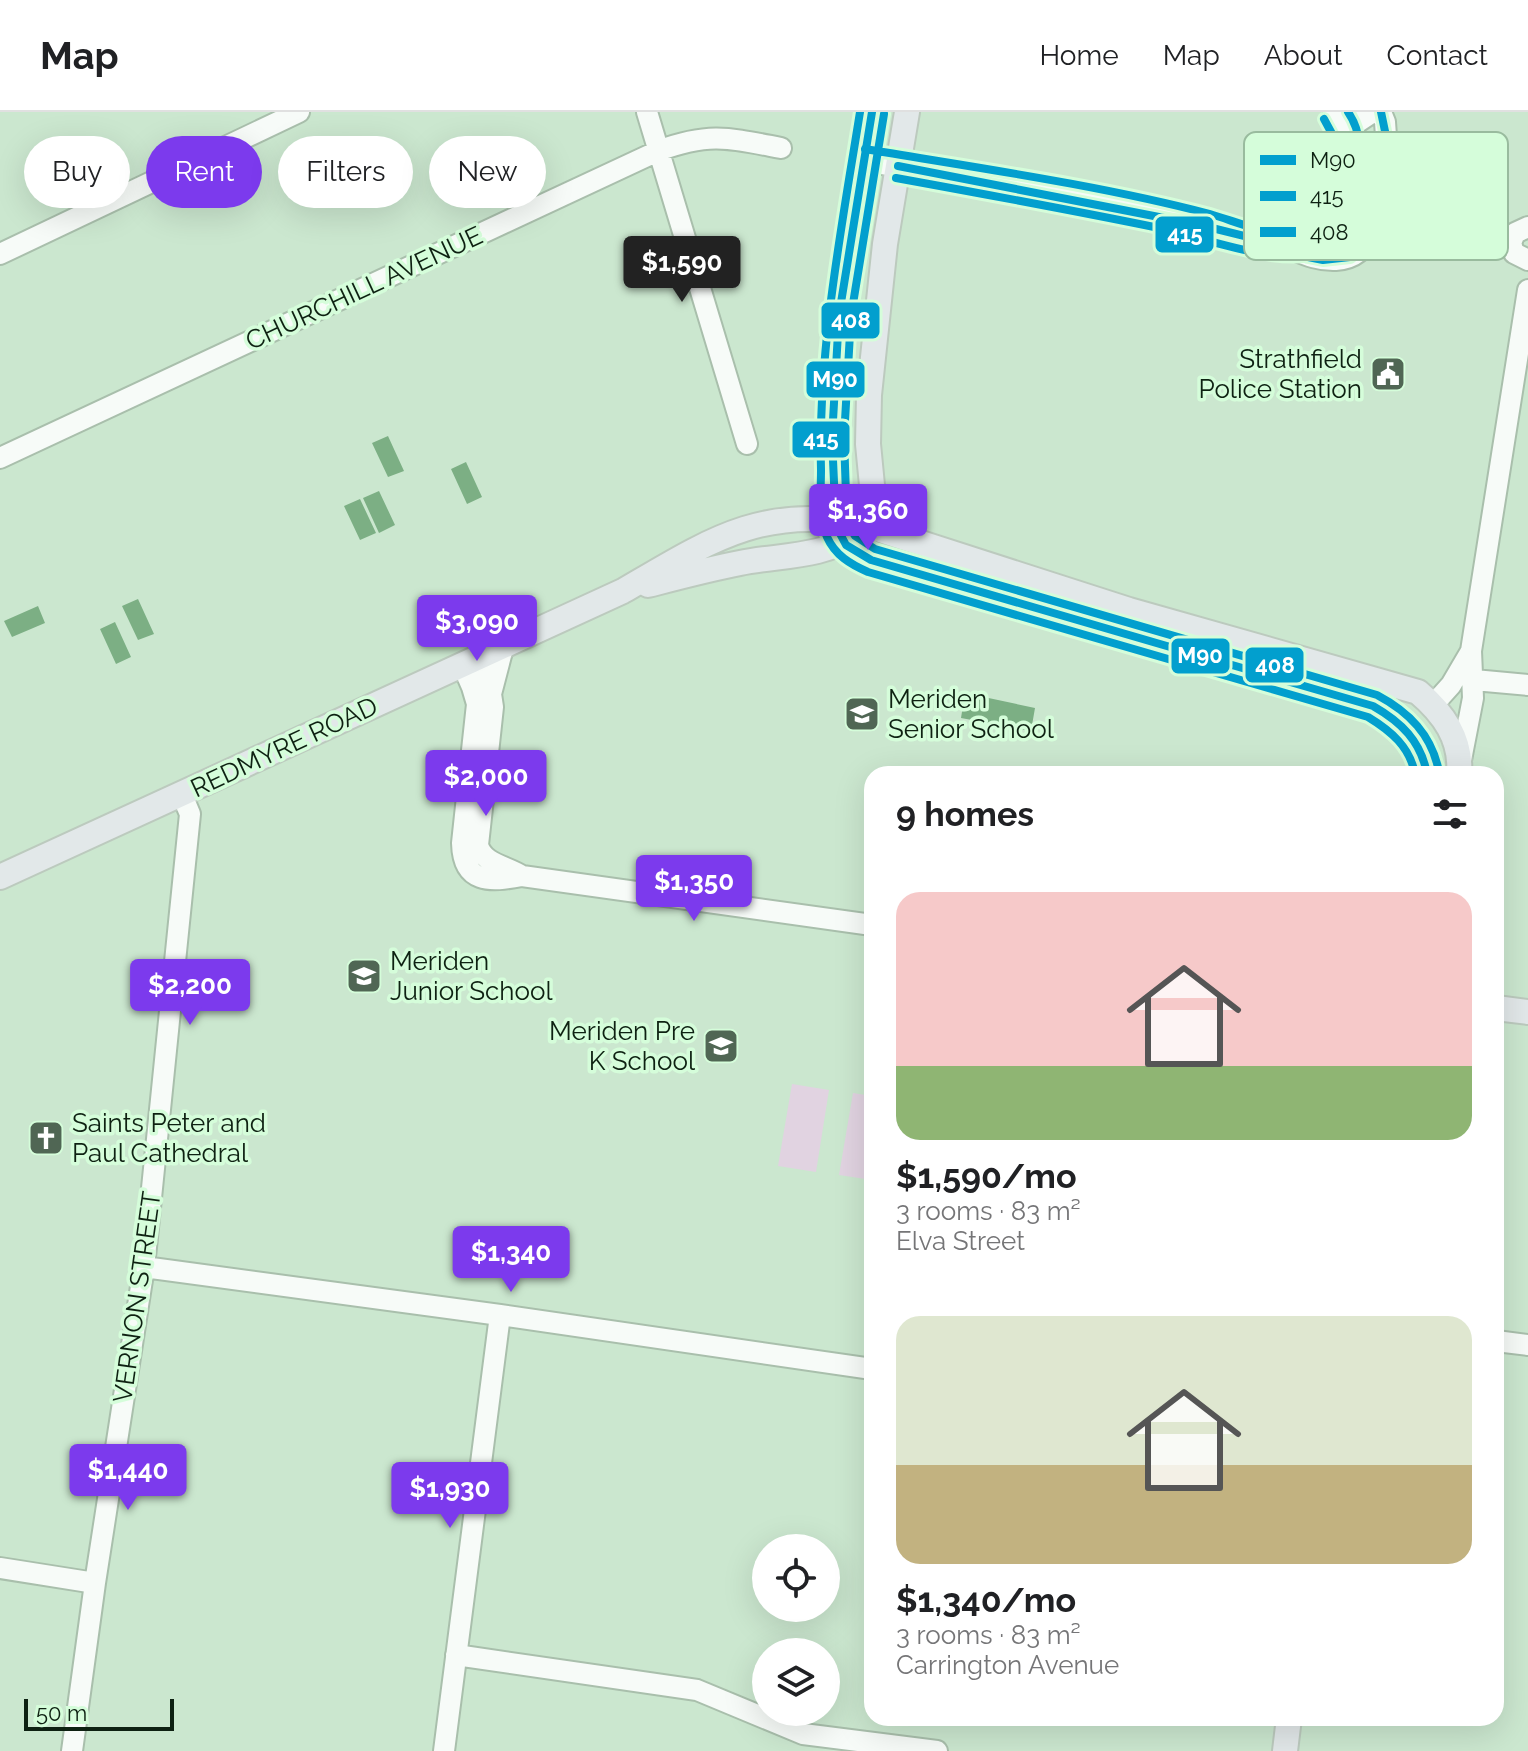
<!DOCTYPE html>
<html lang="en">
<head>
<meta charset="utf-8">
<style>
  :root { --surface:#fff; --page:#f2f2f2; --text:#202124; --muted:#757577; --line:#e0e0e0; --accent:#7c3aed }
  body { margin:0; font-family:Raleway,sans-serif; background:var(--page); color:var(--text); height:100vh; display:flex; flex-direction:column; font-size:30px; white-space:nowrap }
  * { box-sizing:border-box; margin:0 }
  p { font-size:26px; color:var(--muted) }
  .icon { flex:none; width:44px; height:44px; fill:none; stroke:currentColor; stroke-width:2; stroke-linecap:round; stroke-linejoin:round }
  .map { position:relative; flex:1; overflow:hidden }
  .drawer { position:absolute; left:864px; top:654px; width:640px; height:960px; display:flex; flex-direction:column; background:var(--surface); border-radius:24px; box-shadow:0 8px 32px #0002 }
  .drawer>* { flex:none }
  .hud { position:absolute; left:24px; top:24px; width:720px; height:72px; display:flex; gap:16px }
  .buttons { position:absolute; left:752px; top:1422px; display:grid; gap:16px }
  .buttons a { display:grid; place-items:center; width:88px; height:88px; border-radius:50%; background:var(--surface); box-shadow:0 8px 32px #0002; font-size:40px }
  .scale { position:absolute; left:24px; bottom:20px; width:150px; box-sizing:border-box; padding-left:8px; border:4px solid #0e2112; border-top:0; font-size:22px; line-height:28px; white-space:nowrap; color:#0e2112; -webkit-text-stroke:6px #d5fdda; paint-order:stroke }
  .price { position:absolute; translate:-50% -68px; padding:0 18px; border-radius:8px; background:var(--accent); color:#fff; font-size:26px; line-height:52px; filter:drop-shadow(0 2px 4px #0008) }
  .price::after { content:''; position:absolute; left:50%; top:48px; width:24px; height:18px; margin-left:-12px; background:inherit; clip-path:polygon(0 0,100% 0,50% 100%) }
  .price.active { background:#222; color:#fff }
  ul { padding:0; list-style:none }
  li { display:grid; align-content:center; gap:16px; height:424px; padding:0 32px }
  li span { display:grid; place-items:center; height:248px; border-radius:24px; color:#555 }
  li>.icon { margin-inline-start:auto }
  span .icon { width:144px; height:144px; fill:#fffc; stroke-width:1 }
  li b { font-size:34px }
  h2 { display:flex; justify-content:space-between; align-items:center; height:96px; padding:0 32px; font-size:34px }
  .chip { padding:0 28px; border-radius:36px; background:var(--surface); box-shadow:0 8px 32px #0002; font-size:28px; line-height:72px }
  .chip.active { background:var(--accent); color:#fff }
  header { display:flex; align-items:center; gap:48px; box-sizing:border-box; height:112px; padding:0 40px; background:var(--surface); border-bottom:2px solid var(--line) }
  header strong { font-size:38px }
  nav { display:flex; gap:44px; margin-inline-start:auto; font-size:28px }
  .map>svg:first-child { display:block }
  .green { fill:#e1d3e1 }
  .water { fill:#7caf84 }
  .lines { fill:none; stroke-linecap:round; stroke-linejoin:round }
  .minor-casing { stroke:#a9bfac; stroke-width:24 }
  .major-casing { stroke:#bccabe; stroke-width:28 }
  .minor { stroke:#f7fbf8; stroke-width:20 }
  .major { stroke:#e2e8e9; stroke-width:24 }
  .bus-1-casing { stroke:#d5fdda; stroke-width:14 }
  .bus-2-casing { stroke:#d5fdda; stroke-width:14 }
  .bus-3-casing { stroke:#d5fdda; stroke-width:14 }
  .bus-1 { stroke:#029fce; stroke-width:8 }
  .bus-2 { stroke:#029fce; stroke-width:8 }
  .bus-3 { stroke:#029fce; stroke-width:8 }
  .labels { text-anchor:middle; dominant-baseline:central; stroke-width:7; stroke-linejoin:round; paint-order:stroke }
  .street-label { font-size:26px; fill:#0e2112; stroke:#d5fdda }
  .poi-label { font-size:26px; fill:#0e2112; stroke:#d5fdda; text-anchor:start }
  .key { fill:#d5fdda; stroke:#99bb9e; stroke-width:2 }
  .key-label { font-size:22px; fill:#0e2112 }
  .line-badge { stroke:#d5fdda; stroke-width:3 }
  .badge-label { font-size:22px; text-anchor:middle; font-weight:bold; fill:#fff }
</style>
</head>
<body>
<header>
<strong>Map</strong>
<nav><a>Home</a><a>Map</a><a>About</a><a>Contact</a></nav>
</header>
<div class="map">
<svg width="1528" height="1639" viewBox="0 0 1528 1639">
  <rect width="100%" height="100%" fill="#cbe7cf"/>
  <path class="green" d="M792 972 829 978 816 1060 778 1054Z
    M853 981 872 984V1068L839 1063Z"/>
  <path class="water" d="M388 324 404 359 388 365 372 331Z
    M466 350 482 385 467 392 451 357Z
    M379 379 395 413 379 421 363 386Z
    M360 387 376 421 360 428 344 394Z
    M138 487 154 522 138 528 122 494Z
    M38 494 45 511 12 525 4 509Z
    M115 510 131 545 116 552 100 517Z
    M965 581 1035 596 1031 619 961 606Z"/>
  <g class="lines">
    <defs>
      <path id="minor" d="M647 0 747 332
        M1346 18 1373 0
        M863 49C975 67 1089 88 1200 113 1226 118 1253 124 1278 132 1298 139 1314 149 1336 148 1354 147 1366 137 1372 120L1386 24 1385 10 1381 0
        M1528 115 1515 121 1511 131 1514 141 1528 148
        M1285 132C1300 133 1316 133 1327 123 1342 110 1351 47 1348 27 1347 17 1340 8 1334 0
        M0 142 299 0
        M0 346 658 39C710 20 729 26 781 36
        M478 544 491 582 493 595 478 733C483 752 507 754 522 764
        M462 552 472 575 477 592 462 731C463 772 490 770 522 764L872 813
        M1474 568 1528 573
        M491 582 504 532
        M1433 593 1451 573 1471 539
        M1461 648 1473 586 1471 539 1528 178
        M144 1155 500 1203 872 1257
        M1496 1229 1528 1233
        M0 1456 95 1471
        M456 1543 697 1578 803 1622 937 1639
        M72 1639 95 1471 144 1155 190 702 182 683
        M444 1639 500 1203"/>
      <path id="major" d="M872 0 839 203 832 326 834 406C838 430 850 439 871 448L1373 594C1400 609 1424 629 1427 662
        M900 421 874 394 868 332 869 283 885 132 907 0
        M648 473C679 465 709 457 740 451 778 443 824 446 855 422
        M0 765 623 479C707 430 763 391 865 413L1129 498 1418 580C1443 601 1462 627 1459 662
        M1496 896 1528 900
        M1285 1639 1289 1606"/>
    </defs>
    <use href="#minor" class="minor-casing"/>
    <use href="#major" class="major-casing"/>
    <use href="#minor" class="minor"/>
    <use href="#major" class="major"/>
    <defs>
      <path id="bus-1" d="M872 0 839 203 832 326 836 414 846 433 871 448 1373 594C1401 610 1421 629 1427 662
        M898 54 1200 113 1277 132 1308 145 1323 148 1350 145 1368 131 1372 120 1386 24 1381 0"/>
      <path id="bus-2" d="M860 0C841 119 818 237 821 358 821 380 818 405 827 425 835 443 850 452 868 460L1368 605C1391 619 1410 635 1415 662
        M896 66C984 82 1071 98 1159 116 1202 125 1279 155 1319 141 1348 131 1351 101 1355 76 1359 47 1365 25 1348 0"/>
      <path id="bus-3" d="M884 2 851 204 844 326 847 411 855 424 875 437 1377 583C1409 600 1432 623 1439 660
        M865 37C978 56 1099 73 1210 102 1242 111 1285 133 1317 115L1327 97 1337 31 1324 7"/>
    </defs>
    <use href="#bus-1" class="bus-1-casing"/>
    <use href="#bus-2" class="bus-2-casing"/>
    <use href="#bus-3" class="bus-3-casing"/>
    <use href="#bus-1" class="bus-1"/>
    <use href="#bus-2" class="bus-2"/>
    <use href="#bus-3" class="bus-3"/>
  </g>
  <defs>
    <symbol id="civic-square" viewBox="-11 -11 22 22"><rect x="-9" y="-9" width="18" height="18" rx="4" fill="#506654" stroke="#d5fdda"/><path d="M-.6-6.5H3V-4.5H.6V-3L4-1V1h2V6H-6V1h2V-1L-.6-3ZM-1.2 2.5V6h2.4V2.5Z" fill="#fff"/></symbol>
    <symbol id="school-square" viewBox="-11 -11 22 22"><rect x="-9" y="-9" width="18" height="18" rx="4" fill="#506654" stroke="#d5fdda"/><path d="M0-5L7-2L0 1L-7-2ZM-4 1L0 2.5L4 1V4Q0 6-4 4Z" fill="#fff"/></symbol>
    <symbol id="church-square" viewBox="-11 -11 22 22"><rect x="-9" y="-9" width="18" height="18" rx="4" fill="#506654" stroke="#d5fdda"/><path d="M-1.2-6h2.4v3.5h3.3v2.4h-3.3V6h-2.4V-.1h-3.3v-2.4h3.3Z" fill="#fff"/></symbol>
  </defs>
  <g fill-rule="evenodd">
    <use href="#civic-square" x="1368" y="242" width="40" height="40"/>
    <use href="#school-square" x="842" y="582" width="40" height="40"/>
    <use href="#school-square" x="344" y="844" width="40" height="40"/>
    <use href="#school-square" x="701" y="914" width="40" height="40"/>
    <use href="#church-square" x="26" y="1006" width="40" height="40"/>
  </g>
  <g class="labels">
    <g class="street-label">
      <text transform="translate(364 176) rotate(-25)">CHURCHILL AVENUE</text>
      <text transform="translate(284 635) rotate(-25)">REDMYRE ROAD</text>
      <text transform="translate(137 1185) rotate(-82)">VERNON STREET</text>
    </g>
    <g class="poi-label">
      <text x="1362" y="247" text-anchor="end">Strathfield<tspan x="1362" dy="30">Police Station</tspan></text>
      <text x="888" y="587">Meriden<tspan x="888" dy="30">Senior School</tspan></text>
      <text x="390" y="849">Meriden<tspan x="390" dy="30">Junior School</tspan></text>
      <text x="695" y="919" text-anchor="end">Meriden Pre<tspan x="695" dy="30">K School</tspan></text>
      <text x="72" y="1011">Saints Peter and<tspan x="72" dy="30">Paul Cathedral</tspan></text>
    </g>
  </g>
  <rect x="1244" y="20" width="264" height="128" rx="12" class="key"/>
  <rect x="1260" y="43" width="36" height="10" fill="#029fce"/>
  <rect x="1260" y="79" width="36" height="10" fill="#029fce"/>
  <rect x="1260" y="115" width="36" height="10" fill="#029fce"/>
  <g class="key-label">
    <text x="1310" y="56">M90</text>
    <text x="1310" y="92">415</text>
    <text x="1310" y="128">408</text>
  </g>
  <g class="line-badge">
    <rect x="1154" y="103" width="61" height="39" rx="8" fill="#029fce"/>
    <rect x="820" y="189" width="61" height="39" rx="8" fill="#029fce"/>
    <rect x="805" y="248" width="61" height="39" rx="8" fill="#029fce"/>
    <rect x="791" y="308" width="60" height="39" rx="8" fill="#029fce"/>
    <rect x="1170" y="525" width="61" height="38" rx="8" fill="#029fce"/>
    <rect x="1244" y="534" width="61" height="38" rx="8" fill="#029fce"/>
  </g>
  <g class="badge-label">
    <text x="1185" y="130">415</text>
    <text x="851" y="216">408</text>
    <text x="835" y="275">M90</text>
    <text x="821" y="335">415</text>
    <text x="1200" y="551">M90</text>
    <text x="1275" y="561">408</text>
  </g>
</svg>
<div class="buttons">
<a><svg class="icon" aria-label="locate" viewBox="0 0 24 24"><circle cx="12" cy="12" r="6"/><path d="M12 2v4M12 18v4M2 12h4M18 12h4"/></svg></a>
<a><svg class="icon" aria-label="layers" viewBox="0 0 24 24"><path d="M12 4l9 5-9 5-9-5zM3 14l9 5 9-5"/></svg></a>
</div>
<div class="scale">50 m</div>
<b class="price active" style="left:682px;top:192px">$1,590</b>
<b class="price" style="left:868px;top:440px">$1,360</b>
<b class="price" style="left:477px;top:551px">$3,090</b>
<b class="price" style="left:486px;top:706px">$2,000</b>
<b class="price" style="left:694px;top:811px">$1,350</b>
<b class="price" style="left:190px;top:915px">$2,200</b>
<b class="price" style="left:511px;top:1182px">$1,340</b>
<b class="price" style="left:128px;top:1400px">$1,440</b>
<b class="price" style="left:450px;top:1418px">$1,930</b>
<div class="hud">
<a class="chip">Buy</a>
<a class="chip active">Rent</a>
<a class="chip">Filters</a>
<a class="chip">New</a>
</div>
<section class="drawer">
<h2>9 homes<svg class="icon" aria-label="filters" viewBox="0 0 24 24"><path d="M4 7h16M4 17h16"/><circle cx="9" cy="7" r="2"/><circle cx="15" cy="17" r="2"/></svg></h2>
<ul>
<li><span style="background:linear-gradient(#f6c9c9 70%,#8fb573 0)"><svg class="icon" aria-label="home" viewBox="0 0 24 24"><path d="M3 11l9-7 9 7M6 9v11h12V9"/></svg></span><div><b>$1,590/mo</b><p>3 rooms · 83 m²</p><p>Elva Street</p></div></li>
<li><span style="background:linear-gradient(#dfe7d0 60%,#c2b280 0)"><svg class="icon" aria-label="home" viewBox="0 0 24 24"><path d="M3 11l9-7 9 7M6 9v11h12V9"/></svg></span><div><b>$1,340/mo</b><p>3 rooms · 83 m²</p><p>Carrington Avenue</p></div></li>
</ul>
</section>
</div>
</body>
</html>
